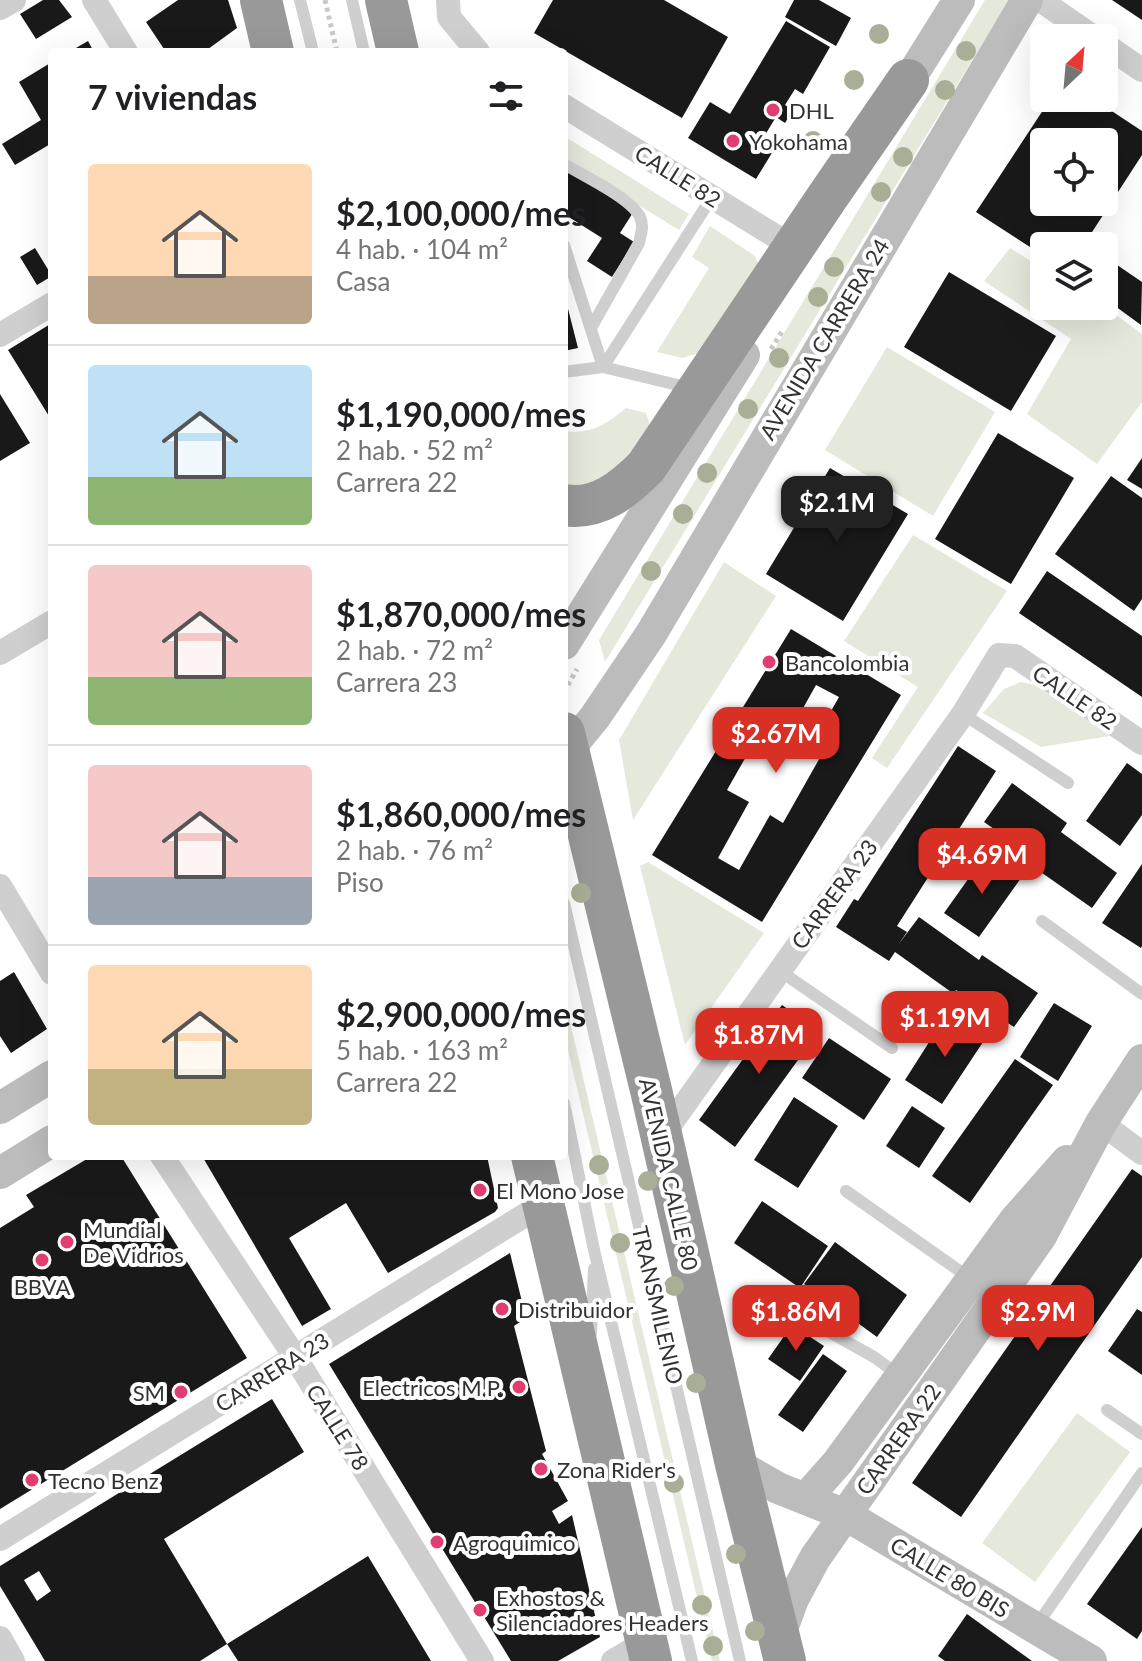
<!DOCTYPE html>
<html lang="es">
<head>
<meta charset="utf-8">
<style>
  :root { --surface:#fff; --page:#f6f6f6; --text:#202124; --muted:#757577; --line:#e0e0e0; --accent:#d93025 }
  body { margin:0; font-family:Lato,sans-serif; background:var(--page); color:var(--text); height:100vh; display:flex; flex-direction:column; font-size:30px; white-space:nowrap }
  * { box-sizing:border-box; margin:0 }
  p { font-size:26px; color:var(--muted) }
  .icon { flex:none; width:44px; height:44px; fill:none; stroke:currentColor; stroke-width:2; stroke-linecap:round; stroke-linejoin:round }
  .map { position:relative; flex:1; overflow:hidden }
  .sheet { position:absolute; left:48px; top:48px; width:520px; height:1112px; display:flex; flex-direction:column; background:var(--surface); border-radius:8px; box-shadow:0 8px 32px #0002 }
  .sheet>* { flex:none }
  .needle { width:52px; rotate:26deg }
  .buttons { position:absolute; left:1030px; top:24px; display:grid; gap:16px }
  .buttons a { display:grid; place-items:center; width:88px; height:88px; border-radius:8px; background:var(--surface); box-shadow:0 8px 32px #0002; font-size:40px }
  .price { position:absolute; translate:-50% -68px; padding:0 18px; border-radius:16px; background:var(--accent); color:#fff; font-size:26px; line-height:52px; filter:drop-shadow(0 2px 4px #0008) }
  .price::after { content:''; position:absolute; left:50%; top:48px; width:24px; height:18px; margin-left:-12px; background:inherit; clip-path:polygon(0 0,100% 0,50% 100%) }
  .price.selected { background:#222; color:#fff }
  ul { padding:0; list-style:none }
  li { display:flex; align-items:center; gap:24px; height:200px; padding:0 40px }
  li+li { border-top:2px solid var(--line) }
  li span { display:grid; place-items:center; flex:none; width:224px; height:160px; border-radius:8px; color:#555 }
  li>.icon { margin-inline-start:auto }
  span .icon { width:96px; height:96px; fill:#fffc; stroke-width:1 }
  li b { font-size:34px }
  h2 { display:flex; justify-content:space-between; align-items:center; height:96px; padding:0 40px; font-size:34px }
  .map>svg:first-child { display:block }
  .green { fill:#e5e9dc }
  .building { fill:#191919; fill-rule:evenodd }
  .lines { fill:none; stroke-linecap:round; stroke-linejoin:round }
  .path { stroke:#c9c9c9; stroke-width:5; stroke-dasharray:4 4; stroke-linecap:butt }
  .lane { stroke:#cfcfcf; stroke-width:12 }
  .street { stroke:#cfcfcf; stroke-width:24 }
  .secondary { stroke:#bcbcbc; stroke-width:32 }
  .highway { stroke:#999; stroke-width:42 }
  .tree { fill:#a8af96 }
  .poi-dot { fill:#e13d70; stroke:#fff; stroke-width:3 }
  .labels { text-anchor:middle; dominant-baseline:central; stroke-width:8; stroke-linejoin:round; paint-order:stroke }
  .poi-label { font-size:22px; fill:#323232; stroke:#fff; text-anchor:start }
  .street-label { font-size:22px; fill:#323232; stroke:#fff }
</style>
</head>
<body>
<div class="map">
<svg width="1142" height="1661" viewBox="0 0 1142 1661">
  <rect width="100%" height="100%" fill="#fff"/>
  <path class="green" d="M985 0H1009L605 662 599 640Z
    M564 136 689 214 679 230 564 159Z
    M710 226 755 256 759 265 705 351 682 358 657 352 709 268 692 257Z
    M1010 248 1044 269V306H1104L1142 334V402L1097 464 1027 414 1071 339 984 281Z
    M887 347 995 412 933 516 825 450Z
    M626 408 646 413C648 418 651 426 649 432 643 454 607 476 588 488L564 485V431C590 435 607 424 626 408Z
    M913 535 1007 591 887 768 872 758 918 687 844 641Z
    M724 562 776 596 633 820 619 740Z
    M1021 682 1039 686 1110 736 1041 747 983 713 1004 689Z
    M648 862 764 933 685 1045 640 866Z
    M564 996 720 1661H712L564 1033Z
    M1077 1413 1130 1452 1035 1582 982 1543Z"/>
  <path class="building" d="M43 0H59L72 17 36 39 20 14Z
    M178 0H228L237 28 204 52H166L146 22Z
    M553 0H664L728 37 682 118 534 33Z
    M794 0H819L851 18 836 46 785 17Z
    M1112 0H1142V20Z
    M786 21 830 47 803 94 795 89 785 105 793 110 785 123 776 117 765 135 778 143 756 179 688 138 710 102 730 114Z
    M88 41 94 52H69Z
    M52 62V143L15 165 2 144 41 120 19 82Z
    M1051 98H1092L1142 131V155L1083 246H1044V256L976 212ZM1044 142H1104V202H1044Z
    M564 166 634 211 620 233 634 242 612 277 587 261 602 238 564 214Z
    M35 248 52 276 37 285 20 257Z
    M1104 256 1142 282 1141 325 1104 298Z
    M949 272 1056 336 1011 411 904 347Z
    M564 293 578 348 564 351Z
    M52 323V421L8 350Z
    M0 394 30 443 0 461Z
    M998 433 1074 478 1011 584 935 539Z
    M1142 458V489L1127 480Z
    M830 468 908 514 843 621 766 574Z
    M1111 476 1142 498V599L1134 611 1055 554Z
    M1047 571 1142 636V697L1019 613Z
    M791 629 901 695 762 922 652 855ZM816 685 839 697 810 748 822 754 783 823 770 815 739 870 718 858 749 802 727 790 764 725 787 737Z
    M958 746 996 771 897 926 907 932 898 945 919 917 979 960 982 955 1038 993 1014 1027 956 990 954 994 895 952 889 961 836 927 854 899 858 901Z
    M1127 763 1142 774V815L1120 846 1086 821Z
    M1012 783 1067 823 1061 832 1117 873 1092 908 1035 868 1040 861 984 822Z
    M986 854 1021 878 979 937 944 913Z
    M1142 864V946L1141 948 1102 923Z
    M14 972 47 1029 11 1053 0 1036V981Z
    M1054 1003 1092 1026 1058 1081 1020 1057Z
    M782 1005 819 1031 735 1147 699 1120Z
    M947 1014 985 1039 942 1104 905 1080Z
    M829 1038 891 1079 864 1120 802 1078Z
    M1015 1059 1053 1085 970 1203 932 1176Z
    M794 1097 838 1126 798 1188 754 1160Z
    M912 1106 945 1128 919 1168 886 1146Z
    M92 1156H121L247 1358 0 1509V1228L34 1207 26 1195Z
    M202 1156H487L498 1208 495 1212 388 1273 346 1203 289 1238 331 1309 302 1326Z
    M1132 1169 1142 1176V1257L961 1517 912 1483Z
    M762 1201 828 1246 800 1288 734 1243Z
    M835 1242 907 1295 877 1337 804 1284Z
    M510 1253 526 1318 514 1326 546 1451 542 1454 568 1501 552 1511 559 1524 572 1515 600 1637 558 1661H511L329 1364Z
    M1137 1309 1142 1312V1375L1108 1351Z
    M792 1325 824 1346 800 1381 768 1359Z
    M823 1354 847 1371 803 1432 778 1415Z
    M272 1399 304 1452 164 1539 227 1644 200 1661H45L0 1586V1566ZM39 1571 51 1591 37 1601 24 1580Z
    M1142 1527V1631L1137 1639 1087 1604Z
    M368 1556 431 1661H238L227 1644Z
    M967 1614 1032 1661H945L938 1656Z"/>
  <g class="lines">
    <path class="path" d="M325 0 337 52
      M771 349 783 330
      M564 692 577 669"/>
    <path class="lane" d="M300 0 313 52
      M352 0 364 52
      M564 164C582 175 631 198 640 217 644 226 641 234 639 243L591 328
      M564 245 603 367
      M603 367 712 197
      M564 372 603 367 690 388
      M963 714 1068 783
      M564 903 740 1661
      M1042 921 1142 994
      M780 971 892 1048
      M564 1103 594 1250 692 1661
      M846 1191 971 1279
      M776 1302 874 1357 900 1376
      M591 1334 594 1269
      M1107 1410 1142 1434
      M1037 1625 1142 1473"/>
    <path class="street" d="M94 0 126 52
      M448 0 449 17 478 52
      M1040 0 1095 38
      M0 8 14 0
      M1104 44 1142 70
      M564 106 793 247
      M0 335 52 304
      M0 653 52 622
      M0 886 52 973
      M1101 1123 1142 1153
      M662 1136 963 714 999 655 1015 656 1142 743
      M162 1156 295 1357 482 1661
      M0 1539 543 1204
      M0 1638 13 1661
      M613 1661 647 1641"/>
    <path class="secondary" d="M897 99 959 0
      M564 644 744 355
      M564 755 595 717 651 634 1027 0
      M0 1108 52 1076
      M0 1173 52 1141
      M736 1464 778 1488 846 1515 1091 1661
      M807 1497 838 1462 1015 1220 1067 1161
      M779 1637 793 1599 815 1558 1041 1236 1101 1123 1142 1060"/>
    <path class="highway" d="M261 0 273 52
      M386 0 398 52
      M564 505C598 511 624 489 646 467L828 196 908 80
      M564 733 651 1090 736 1464 785 1661
      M532 1156 651 1661"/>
  </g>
  <g class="tree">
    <circle cx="879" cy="34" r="10"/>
    <circle cx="966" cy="51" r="10"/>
    <circle cx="854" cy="80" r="10"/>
    <circle cx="945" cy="90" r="10"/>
    <circle cx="813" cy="141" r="10"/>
    <circle cx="903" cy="157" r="10"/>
    <circle cx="881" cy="192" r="10"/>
    <circle cx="834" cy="267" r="10"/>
    <circle cx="818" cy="297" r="10"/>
    <circle cx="779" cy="358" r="10"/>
    <circle cx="748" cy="409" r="10"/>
    <circle cx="707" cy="473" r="10"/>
    <circle cx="683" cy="514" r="10"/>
    <circle cx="651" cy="571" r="10"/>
    <circle cx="581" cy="893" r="10"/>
    <circle cx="599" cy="1165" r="10"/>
    <circle cx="648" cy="1181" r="10"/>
    <circle cx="620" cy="1243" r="10"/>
    <circle cx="674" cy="1286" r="10"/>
    <circle cx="696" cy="1383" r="10"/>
    <circle cx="674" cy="1483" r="10"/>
    <circle cx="736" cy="1554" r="10"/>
    <circle cx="702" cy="1605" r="10"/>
    <circle cx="755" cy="1631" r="10"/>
    <circle cx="713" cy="1646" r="10"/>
  </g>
  <g class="poi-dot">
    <circle cx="773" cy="110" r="8"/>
    <circle cx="733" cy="141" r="8"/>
    <circle cx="769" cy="662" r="8"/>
    <circle cx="480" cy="1190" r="8"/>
    <circle cx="67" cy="1242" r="8"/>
    <circle cx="42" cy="1260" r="8"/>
    <circle cx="502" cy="1309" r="8"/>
    <circle cx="519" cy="1387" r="8"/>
    <circle cx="181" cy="1392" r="8"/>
    <circle cx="541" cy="1469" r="8"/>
    <circle cx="32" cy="1480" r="8"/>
    <circle cx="437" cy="1542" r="8"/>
    <circle cx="480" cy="1610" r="8"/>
  </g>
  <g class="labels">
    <g class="poi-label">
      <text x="789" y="110">DHL</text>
      <text x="749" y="141">Yokohama</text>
      <text x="785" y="662">Bancolombia</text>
      <text x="496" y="1190">El Mono Jose</text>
      <text x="83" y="1229">Mundial<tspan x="83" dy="25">De Vidrios</tspan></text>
      <text x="42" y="1286" text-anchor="middle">BBVA</text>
      <text x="518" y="1309">Distribuidor</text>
      <text x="503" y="1387" text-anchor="end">Electricos M.P.</text>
      <text x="165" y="1392" text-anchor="end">SM</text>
      <text x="557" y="1469">Zona Rider's</text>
      <text x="48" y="1480">Tecno Benz</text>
      <text x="453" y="1542">Agroquimico</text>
      <text x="496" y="1597">Exhostos &amp;<tspan x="496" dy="25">Silenciadores Headers</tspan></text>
    </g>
    <g class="street-label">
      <text transform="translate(678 176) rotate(32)">CALLE 82</text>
      <text transform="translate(824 339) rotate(-59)">AVENIDA CARRERA 24</text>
      <text transform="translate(1075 697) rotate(34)">CALLE 82</text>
      <text transform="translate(834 894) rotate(-54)">CARRERA 23</text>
      <text transform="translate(669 1174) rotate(77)">AVENIDA CALLE 80</text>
      <text transform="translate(658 1305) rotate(77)">TRANSMILENIO</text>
      <text transform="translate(272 1372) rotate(-32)">CARRERA 23</text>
      <text transform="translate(338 1427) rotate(58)">CALLE 78</text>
      <text transform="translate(898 1439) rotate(-55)">CARRERA 22</text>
      <text transform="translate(950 1577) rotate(31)">CALLE 80 BIS</text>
    </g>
  </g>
</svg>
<div class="buttons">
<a><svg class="needle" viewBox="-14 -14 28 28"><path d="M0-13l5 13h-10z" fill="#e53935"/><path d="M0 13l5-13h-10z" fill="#757577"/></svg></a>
<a><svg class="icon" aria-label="locate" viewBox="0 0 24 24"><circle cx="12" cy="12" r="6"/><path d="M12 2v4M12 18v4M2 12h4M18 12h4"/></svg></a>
<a><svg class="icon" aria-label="layers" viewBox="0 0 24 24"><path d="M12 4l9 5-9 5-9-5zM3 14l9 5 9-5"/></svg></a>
</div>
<b class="price selected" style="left:837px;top:544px">$2.1M</b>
<b class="price" style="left:776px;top:775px">$2.67M</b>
<b class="price" style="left:982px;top:896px">$4.69M</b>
<b class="price" style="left:945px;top:1059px">$1.19M</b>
<b class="price" style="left:759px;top:1076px">$1.87M</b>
<b class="price" style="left:796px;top:1353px">$1.86M</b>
<b class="price" style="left:1038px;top:1353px">$2.9M</b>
<section class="sheet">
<h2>7 viviendas<svg class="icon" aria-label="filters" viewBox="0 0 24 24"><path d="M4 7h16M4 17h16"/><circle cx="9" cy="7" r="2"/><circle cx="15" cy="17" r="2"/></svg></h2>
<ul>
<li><span style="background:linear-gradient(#ffd9b3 70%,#b9a48a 0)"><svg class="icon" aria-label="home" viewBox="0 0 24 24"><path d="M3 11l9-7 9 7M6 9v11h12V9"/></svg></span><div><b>$2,100,000/mes</b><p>4 hab. · 104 m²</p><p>Casa</p></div></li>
<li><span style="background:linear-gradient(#bfe0f5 70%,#8fb573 0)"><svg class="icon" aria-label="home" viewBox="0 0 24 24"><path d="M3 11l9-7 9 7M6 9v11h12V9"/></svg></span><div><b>$1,190,000/mes</b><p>2 hab. · 52 m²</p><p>Carrera 22</p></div></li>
<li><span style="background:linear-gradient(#f6c9c9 70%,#8fb573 0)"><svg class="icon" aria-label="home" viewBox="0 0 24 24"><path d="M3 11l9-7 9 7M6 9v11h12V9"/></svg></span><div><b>$1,870,000/mes</b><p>2 hab. · 72 m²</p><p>Carrera 23</p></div></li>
<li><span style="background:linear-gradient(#f6c9c9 70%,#9aa5b1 0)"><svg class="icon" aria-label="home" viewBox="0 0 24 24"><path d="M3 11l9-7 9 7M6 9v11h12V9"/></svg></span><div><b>$1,860,000/mes</b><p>2 hab. · 76 m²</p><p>Piso</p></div></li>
<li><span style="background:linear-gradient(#ffd9b3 65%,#c2b280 0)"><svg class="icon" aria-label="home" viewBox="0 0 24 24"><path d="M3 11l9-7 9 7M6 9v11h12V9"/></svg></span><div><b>$2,900,000/mes</b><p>5 hab. · 163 m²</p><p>Carrera 22</p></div></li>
</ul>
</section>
</div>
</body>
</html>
